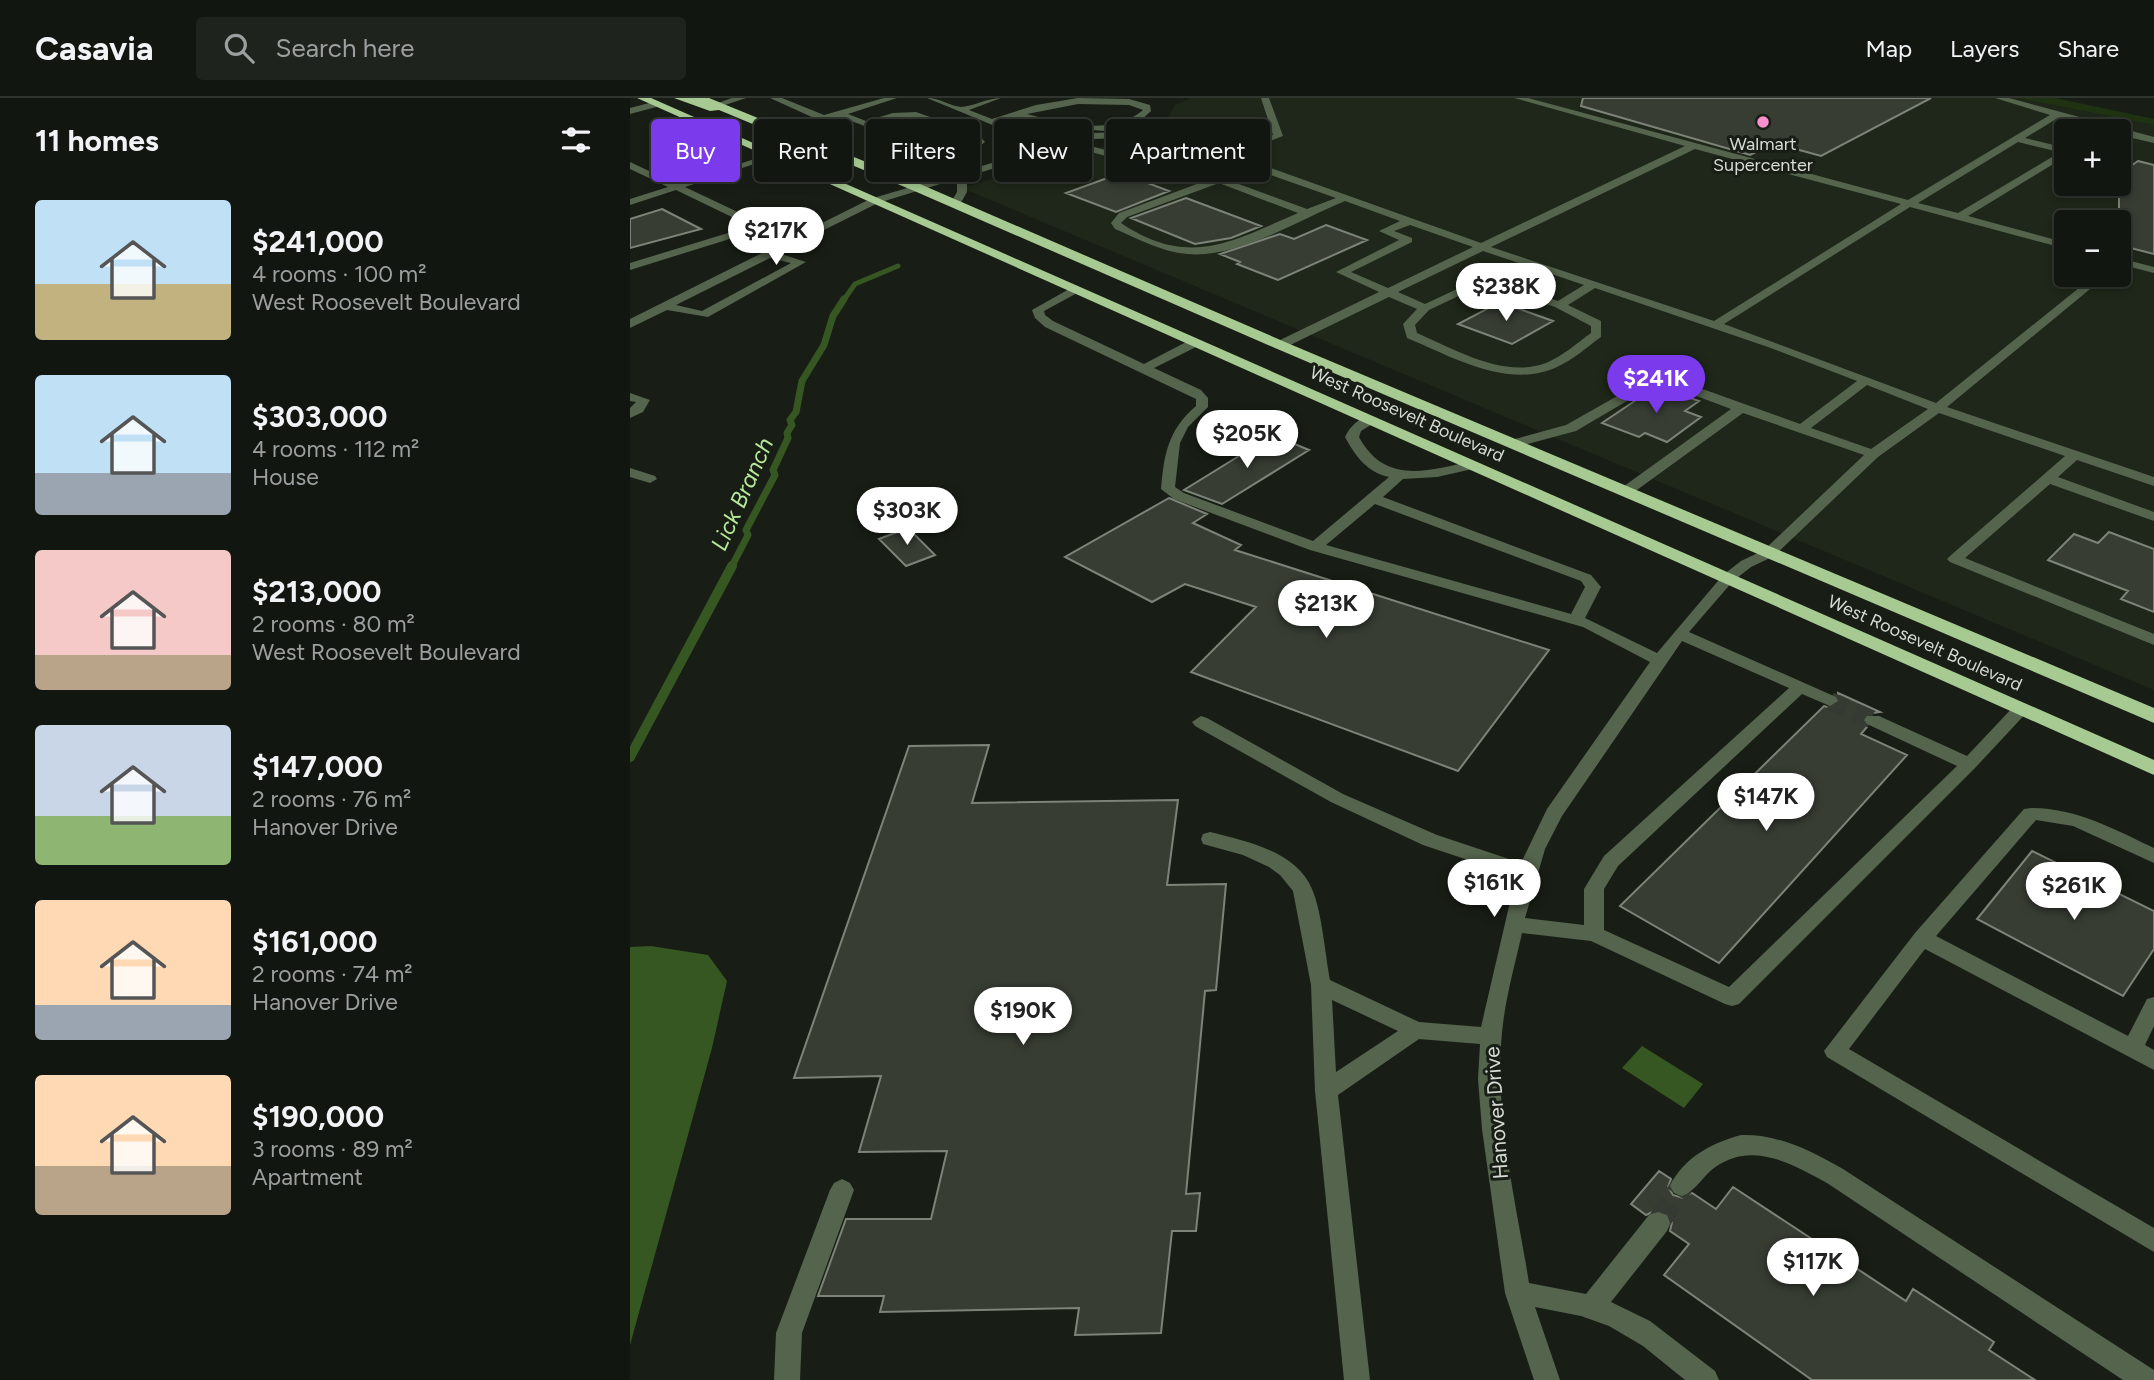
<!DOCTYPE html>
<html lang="en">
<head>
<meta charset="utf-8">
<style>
  :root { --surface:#121610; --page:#1f231e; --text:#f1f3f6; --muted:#9c9f9f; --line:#313530; --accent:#7c3aed }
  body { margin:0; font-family:Figtree,sans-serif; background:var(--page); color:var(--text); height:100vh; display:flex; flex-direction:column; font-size:26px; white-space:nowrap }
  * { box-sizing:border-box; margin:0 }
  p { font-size:23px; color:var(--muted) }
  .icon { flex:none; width:38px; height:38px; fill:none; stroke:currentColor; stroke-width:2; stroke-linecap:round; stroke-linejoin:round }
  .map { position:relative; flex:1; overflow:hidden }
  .drawer { display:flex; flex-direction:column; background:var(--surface); width:630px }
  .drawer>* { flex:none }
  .banner { position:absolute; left:21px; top:21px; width:665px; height:63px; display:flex; gap:14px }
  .buttons { position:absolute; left:1424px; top:21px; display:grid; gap:14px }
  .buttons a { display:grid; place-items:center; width:77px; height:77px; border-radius:7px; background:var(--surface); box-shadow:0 4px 10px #0003,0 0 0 2px var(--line); font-size:35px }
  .price { position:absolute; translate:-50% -60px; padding:0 16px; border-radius:24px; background:#fff; color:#222; font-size:23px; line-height:46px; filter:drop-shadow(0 2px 4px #0008) }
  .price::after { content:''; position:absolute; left:50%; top:42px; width:21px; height:16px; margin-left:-10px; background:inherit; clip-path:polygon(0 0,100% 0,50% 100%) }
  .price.current { background:var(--accent); color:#fff }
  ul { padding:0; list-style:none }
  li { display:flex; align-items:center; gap:21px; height:175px; padding:0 35px }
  li span { display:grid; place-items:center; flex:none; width:196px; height:140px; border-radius:7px; color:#555 }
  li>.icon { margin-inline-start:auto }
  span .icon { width:84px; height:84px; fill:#fffc; stroke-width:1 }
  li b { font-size:30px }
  h2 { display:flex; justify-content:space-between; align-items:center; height:84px; padding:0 35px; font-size:30px }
  .pill { padding:0 24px; border-radius:7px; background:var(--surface); box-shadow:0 4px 10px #0003,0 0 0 2px var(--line); font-size:24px; line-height:63px }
  .pill.current { background:var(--accent); color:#fff }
  header { display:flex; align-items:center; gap:42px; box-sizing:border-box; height:98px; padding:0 35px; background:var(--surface); border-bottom:2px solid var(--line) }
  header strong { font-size:33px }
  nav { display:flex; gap:38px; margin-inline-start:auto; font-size:24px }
  .search { width:490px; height:63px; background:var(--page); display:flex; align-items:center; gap:18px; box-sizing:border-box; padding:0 24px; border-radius:7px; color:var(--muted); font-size:26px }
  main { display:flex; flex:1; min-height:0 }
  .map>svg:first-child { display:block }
  .built { fill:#1e2719; fill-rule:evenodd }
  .green { fill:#1f3313 }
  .water { fill:#365622 }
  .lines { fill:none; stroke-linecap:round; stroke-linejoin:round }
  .stream-far2 { stroke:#365622; stroke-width:5 }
  .stream-far1 { stroke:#365622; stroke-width:7 }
  .stream { stroke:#365622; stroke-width:10 }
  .building { fill:#373d33; stroke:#7c8378; stroke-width:2 }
  .minor-tunnel-far1 { stroke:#353a32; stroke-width:18; stroke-dasharray:18 9; stroke-linecap:butt }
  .minor-tunnel { stroke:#353a32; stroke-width:23; stroke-dasharray:23 11; stroke-linecap:butt }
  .minor { fill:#55644d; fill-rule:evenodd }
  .highway { fill:#a6ca91; fill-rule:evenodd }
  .poi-dot { fill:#f790cd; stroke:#181e15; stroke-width:2.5 }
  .labels { text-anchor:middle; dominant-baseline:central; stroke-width:6; stroke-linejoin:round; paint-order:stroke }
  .far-poi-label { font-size:18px; fill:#d7dbd5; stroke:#181e15 }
  .far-street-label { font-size:18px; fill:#d7dbd5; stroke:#181e15 }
  .street-label { font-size:21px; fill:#d7dbd5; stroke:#181e15 }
  .water-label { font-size:23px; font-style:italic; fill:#b6e999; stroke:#181e15 }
</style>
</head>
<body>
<header>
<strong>Casavia</strong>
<div class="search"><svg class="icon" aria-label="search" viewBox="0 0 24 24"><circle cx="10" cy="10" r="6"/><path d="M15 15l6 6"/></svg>Search here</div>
<nav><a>Map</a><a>Layers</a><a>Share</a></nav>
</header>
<main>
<section class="drawer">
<h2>11 homes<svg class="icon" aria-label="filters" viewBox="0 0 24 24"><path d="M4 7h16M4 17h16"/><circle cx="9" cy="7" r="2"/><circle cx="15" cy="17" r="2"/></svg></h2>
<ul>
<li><span style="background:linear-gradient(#bfe0f5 60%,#c2b280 0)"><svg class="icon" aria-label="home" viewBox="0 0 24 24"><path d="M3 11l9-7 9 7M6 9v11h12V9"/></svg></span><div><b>$241,000</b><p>4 rooms · 100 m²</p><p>West Roosevelt Boulevard</p></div></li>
<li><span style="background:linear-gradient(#bfe0f5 70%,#9aa5b1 0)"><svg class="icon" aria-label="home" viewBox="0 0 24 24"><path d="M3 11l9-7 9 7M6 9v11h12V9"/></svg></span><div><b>$303,000</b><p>4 rooms · 112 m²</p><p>House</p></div></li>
<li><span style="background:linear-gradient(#f6c9c9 75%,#b9a48a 0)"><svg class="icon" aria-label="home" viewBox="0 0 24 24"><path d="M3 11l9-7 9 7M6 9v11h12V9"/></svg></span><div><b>$213,000</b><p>2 rooms · 80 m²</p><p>West Roosevelt Boulevard</p></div></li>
<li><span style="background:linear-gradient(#c9d6e8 65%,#8fb573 0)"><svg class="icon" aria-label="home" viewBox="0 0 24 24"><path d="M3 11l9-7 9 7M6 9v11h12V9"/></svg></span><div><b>$147,000</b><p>2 rooms · 76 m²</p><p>Hanover Drive</p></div></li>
<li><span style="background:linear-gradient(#ffd9b3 75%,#9aa5b1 0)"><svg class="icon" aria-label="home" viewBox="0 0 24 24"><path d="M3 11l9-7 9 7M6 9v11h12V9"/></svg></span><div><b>$161,000</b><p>2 rooms · 74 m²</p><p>Hanover Drive</p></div></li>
<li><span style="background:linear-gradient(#ffd9b3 65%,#b9a48a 0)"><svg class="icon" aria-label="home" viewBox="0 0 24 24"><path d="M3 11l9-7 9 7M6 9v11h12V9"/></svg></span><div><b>$190,000</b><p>3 rooms · 89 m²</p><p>Apartment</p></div></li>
</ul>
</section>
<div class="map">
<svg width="1524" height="1282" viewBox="0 0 1524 1282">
  <rect width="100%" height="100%" fill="#181e15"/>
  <path class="built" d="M561 0H1388L1524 27V592L332 90 532 31 545 7ZM1437 33H1489V86H1437ZM1437 124H1489V177H1437Z"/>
  <path class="green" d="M1388 0H1425L1524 21V27Z"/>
  <path class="water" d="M21 848 78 857 97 883 82 950 0 1247V849Z
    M1012 948 1073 986 1054 1010 992 970Z"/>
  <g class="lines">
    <path class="stream-far2" d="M213 203 225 186 268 168"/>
    <path class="stream-far1" d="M101 470 118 437 116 432 145 377 143 372 158 340 157 335 162 327 160 322 166 314 172 283 194 247 203 218 214 201"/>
    <path class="stream" d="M0 659 102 468"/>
  </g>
  <path class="building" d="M953 0H1301L1191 58 1144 45 1120 57 951 8Z
    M1508 63 1524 67V156L1489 147V76Z
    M491 75 539 93 486 114 436 95Z
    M556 100 631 128 601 140 565 146 501 120Z
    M32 111 71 131 0 150V121Z
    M696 127 737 142 648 182 607 166 610 164 590 156 650 136 664 141Z
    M870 204 923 223 882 246 828 226Z
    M1027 288 1069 303 1055 313 1071 319 1037 344 1015 335 1009 339 972 325Z
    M643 337 679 352 592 406 554 392Z
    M539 400 577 416 563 425 611 447 605 452 919 552 828 673 561 574 626 509 555 486 522 504 435 459Z
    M278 430 305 457 276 468 249 441Z
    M1479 434 1524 451V514L1491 501 1498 493 1418 462 1444 436 1468 445Z
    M1208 595 1250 614 1235 616 1231 622 1237 629 1231 636 1277 657 1089 865 990 808 1194 608 1201 610 1209 605Z
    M359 647 342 705 548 702 537 787 596 786 586 892 575 893 556 1096 570 1095 566 1133H542L531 1235 445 1237 449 1210 250 1214 254 1198H188L216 1121H301L317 1053 229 1054 251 978 164 980 279 648Z
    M1402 753 1524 813V851L1493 898 1347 821Z
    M1029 1073 1041 1081 1038 1089 1043 1097 1053 1100 1062 1095 1086 1111 1103 1089 1276 1203 1283 1191 1364 1244 1359 1252 1405 1282H1182L1034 1177 1059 1146 1040 1133 1042 1124 1038 1115 1027 1112 1016 1117 1001 1106Z"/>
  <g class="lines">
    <path class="minor-tunnel-far1" d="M1200 603 1243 622"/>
    <path class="minor-tunnel" d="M1028 1125 1052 1088"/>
    <path class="minor" d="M102 0H116L86 10 82 7Z
      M140 0H152L194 17 254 0H267L218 16 236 23 263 15 286 14 348 36 355 44C313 77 253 31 212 20 201 17 164 32 150 36L147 35V31L184 20ZM285 20 342 40 344 43C312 59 274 40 243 27L264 21Z
      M297 0C310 0 320 8 331 9 342 9 357 0 371 0L339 12 362 21 406 7 448 0 499 1 520 7 521 13 509 24 475 33 437 30 387 19 370 24 425 46 461 35 525 33 595 54 643 37 631 0H639L653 38 604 57 851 145 1055 48 884 0H898L1278 102 1420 17 1365 0H1379L1524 39V45L1489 37V33H1476L1428 20 1395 40 1432 49 1435 59 1338 118 1437 145V151L1280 109 1094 226 1306 305 1465 177H1477L1317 309 1524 379V388L1447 362 1428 379 1524 414V423L1420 386 1335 460 1524 536V547L1320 464 1317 461 1320 458 1435 358 1309 315 1248 359 1144 458 1121 469 1103 483 1059 534 1206 599 1208 603 1200 608 1172 596 988 768 974 791V832L1099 889 1327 668 1237 626 1234 622 1237 618H1249L1337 658 1385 607 1391 606 1400 611 1345 670 1109 906 1102 908 1095 906 961 843 892 835C885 867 875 901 872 935 864 1017 886 1103 899 1185L956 1196 1019 1117 1028 1114 1037 1117 1040 1125 1037 1133 981 1204 1020 1223 1085 1273 1089 1282H1055L1013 1248 979 1228 951 1218 905 1209 930 1282H904L875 1195 852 1031 848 981 850 946 789 941 708 997 740 1282H714L685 993 681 887 663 793 650 777 639 769 613 757 573 746 571 741 573 736 580 734C616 743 666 753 682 791 692 814 695 856 700 882L789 924 851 929 886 778 793 747 701 704 565 628 562 624 571 618 577 620 713 696 807 737 891 765 917 711 1020 564 953 529 680 452 544 401 531 391C534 356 538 332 566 308V301L415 229 405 220 402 212 441 190H449V194L414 213 415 217 423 223 514 266 560 242H568V248L524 270 571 292 578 300V309L558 329 550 345 545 389 554 395 683 443 759 379C737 374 726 359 715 339 720 328 731 317 744 319V325L731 333 729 339C755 387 797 373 842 363L849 367 847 370 807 379 773 381 753 399 961 477 971 489 955 520 1027 555 1093 477 1111 463 1134 452 1234 357 1113 315 1000 397H990V391L1101 311 1029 284 946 333 883 350 876 346 878 343 936 327 1028 275 1170 326 1227 283 1138 249 965 190 938 207 971 223V239C957 249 943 262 927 269 878 292 821 258 777 240L773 226 787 211 759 199 654 250H646V244L749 194 706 174 769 142 749 133 770 123 715 103C668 122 608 161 557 156 532 154 508 141 485 131L481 125 489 115 615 68 566 51 535 64 480 59 438 48 352 74 337 86V94L329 108 320 106 327 94V85L333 79 248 105 148 155 176 164 78 219 37 212 0 230V221L240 101 416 49ZM448 6 499 7 513 12C482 39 432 25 397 16ZM524 39 557 48 534 58 480 53 448 45 462 41ZM1388 44 1425 53 1427 56 1328 115 1288 105ZM1065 51 1271 106 1084 223 861 149ZM624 71 706 100 677 111 598 82ZM589 85 668 115C603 143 559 171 491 125L497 119ZM780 127 843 149 758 190 721 174 782 144V140L764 133ZM853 153 954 187 928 203 855 178 795 206 768 194ZM140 160 161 165 72 213 46 207ZM856 185 925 209 961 228V235C947 245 933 258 916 265 874 281 824 251 787 235L785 227 799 212ZM1237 287 1298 311 1241 351 1181 330ZM745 406 951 483 955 489 941 516 696 447ZM1052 543 1159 590 974 758 954 791V827L895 820 915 751 932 718ZM702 902 768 933 706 974Z
      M27 3 30 4V8L0 16V10Z
      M140 56 148 58 55 89 114 117 120 126 106 139 0 172V165L98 135 109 125 106 121 46 92 0 107V101L38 89 0 71V64L47 86Z
      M1489 160 1524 169V175L1489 166Z
      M0 295 20 302 13 314 0 320V310L6 304 0 303Z
      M0 370 25 378 27 381 20 385 0 379Z
      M1401 710C1446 710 1484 731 1524 750V765L1443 728 1406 722 1306 838 1498 938 1517 901 1524 899V928L1515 947 1524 952V972L1295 851 1219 951 1524 1130V1154L1197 959 1194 953 1285 835 1394 711Z
      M1111 1037C1149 1036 1181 1053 1213 1071L1524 1272V1282H1493L1197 1085C1162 1066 1122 1042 1084 1070 1072 1079 1066 1093 1052 1098L1044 1095 1040 1088C1054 1059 1082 1045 1111 1037Z
      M212 1081 220 1085 224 1092 172 1235 170 1282H144L146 1235 200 1092 204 1085Z"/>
    <path class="highway" d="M7 0H21L1524 662V677Z
      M44 0H79L290 86 655 244 1524 610V625L645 250 282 92 89 12 80 13Z"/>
  </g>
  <circle class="poi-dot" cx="1133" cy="24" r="7"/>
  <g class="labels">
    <g class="far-poi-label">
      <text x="1133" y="46">Walmart<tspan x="1133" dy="21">Supercenter</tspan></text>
    </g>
    <g class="far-street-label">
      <text transform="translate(777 316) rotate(24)">West Roosevelt Boulevard</text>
      <text transform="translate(1295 545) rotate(24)">West Roosevelt Boulevard</text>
    </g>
    <g class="street-label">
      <text transform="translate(866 1015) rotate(-94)">Hanover Drive</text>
    </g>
    <g class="water-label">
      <text transform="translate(112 396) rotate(-66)">Lick Branch</text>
    </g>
  </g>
</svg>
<div class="buttons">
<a>+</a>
<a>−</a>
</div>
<b class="price" style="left:146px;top:169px">$217K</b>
<b class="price" style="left:876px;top:225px">$238K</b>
<b class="price current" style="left:1026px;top:317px">$241K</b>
<b class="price" style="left:617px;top:372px">$205K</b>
<b class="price" style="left:277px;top:449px">$303K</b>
<b class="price" style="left:696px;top:542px">$213K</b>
<b class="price" style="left:1136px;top:735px">$147K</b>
<b class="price" style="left:864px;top:821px">$161K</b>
<b class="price" style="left:1444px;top:824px">$261K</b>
<b class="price" style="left:393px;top:949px">$190K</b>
<b class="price" style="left:1183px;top:1200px">$117K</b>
<div class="banner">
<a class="pill current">Buy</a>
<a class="pill">Rent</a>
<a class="pill">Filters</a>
<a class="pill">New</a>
<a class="pill">Apartment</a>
</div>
</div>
</main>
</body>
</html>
